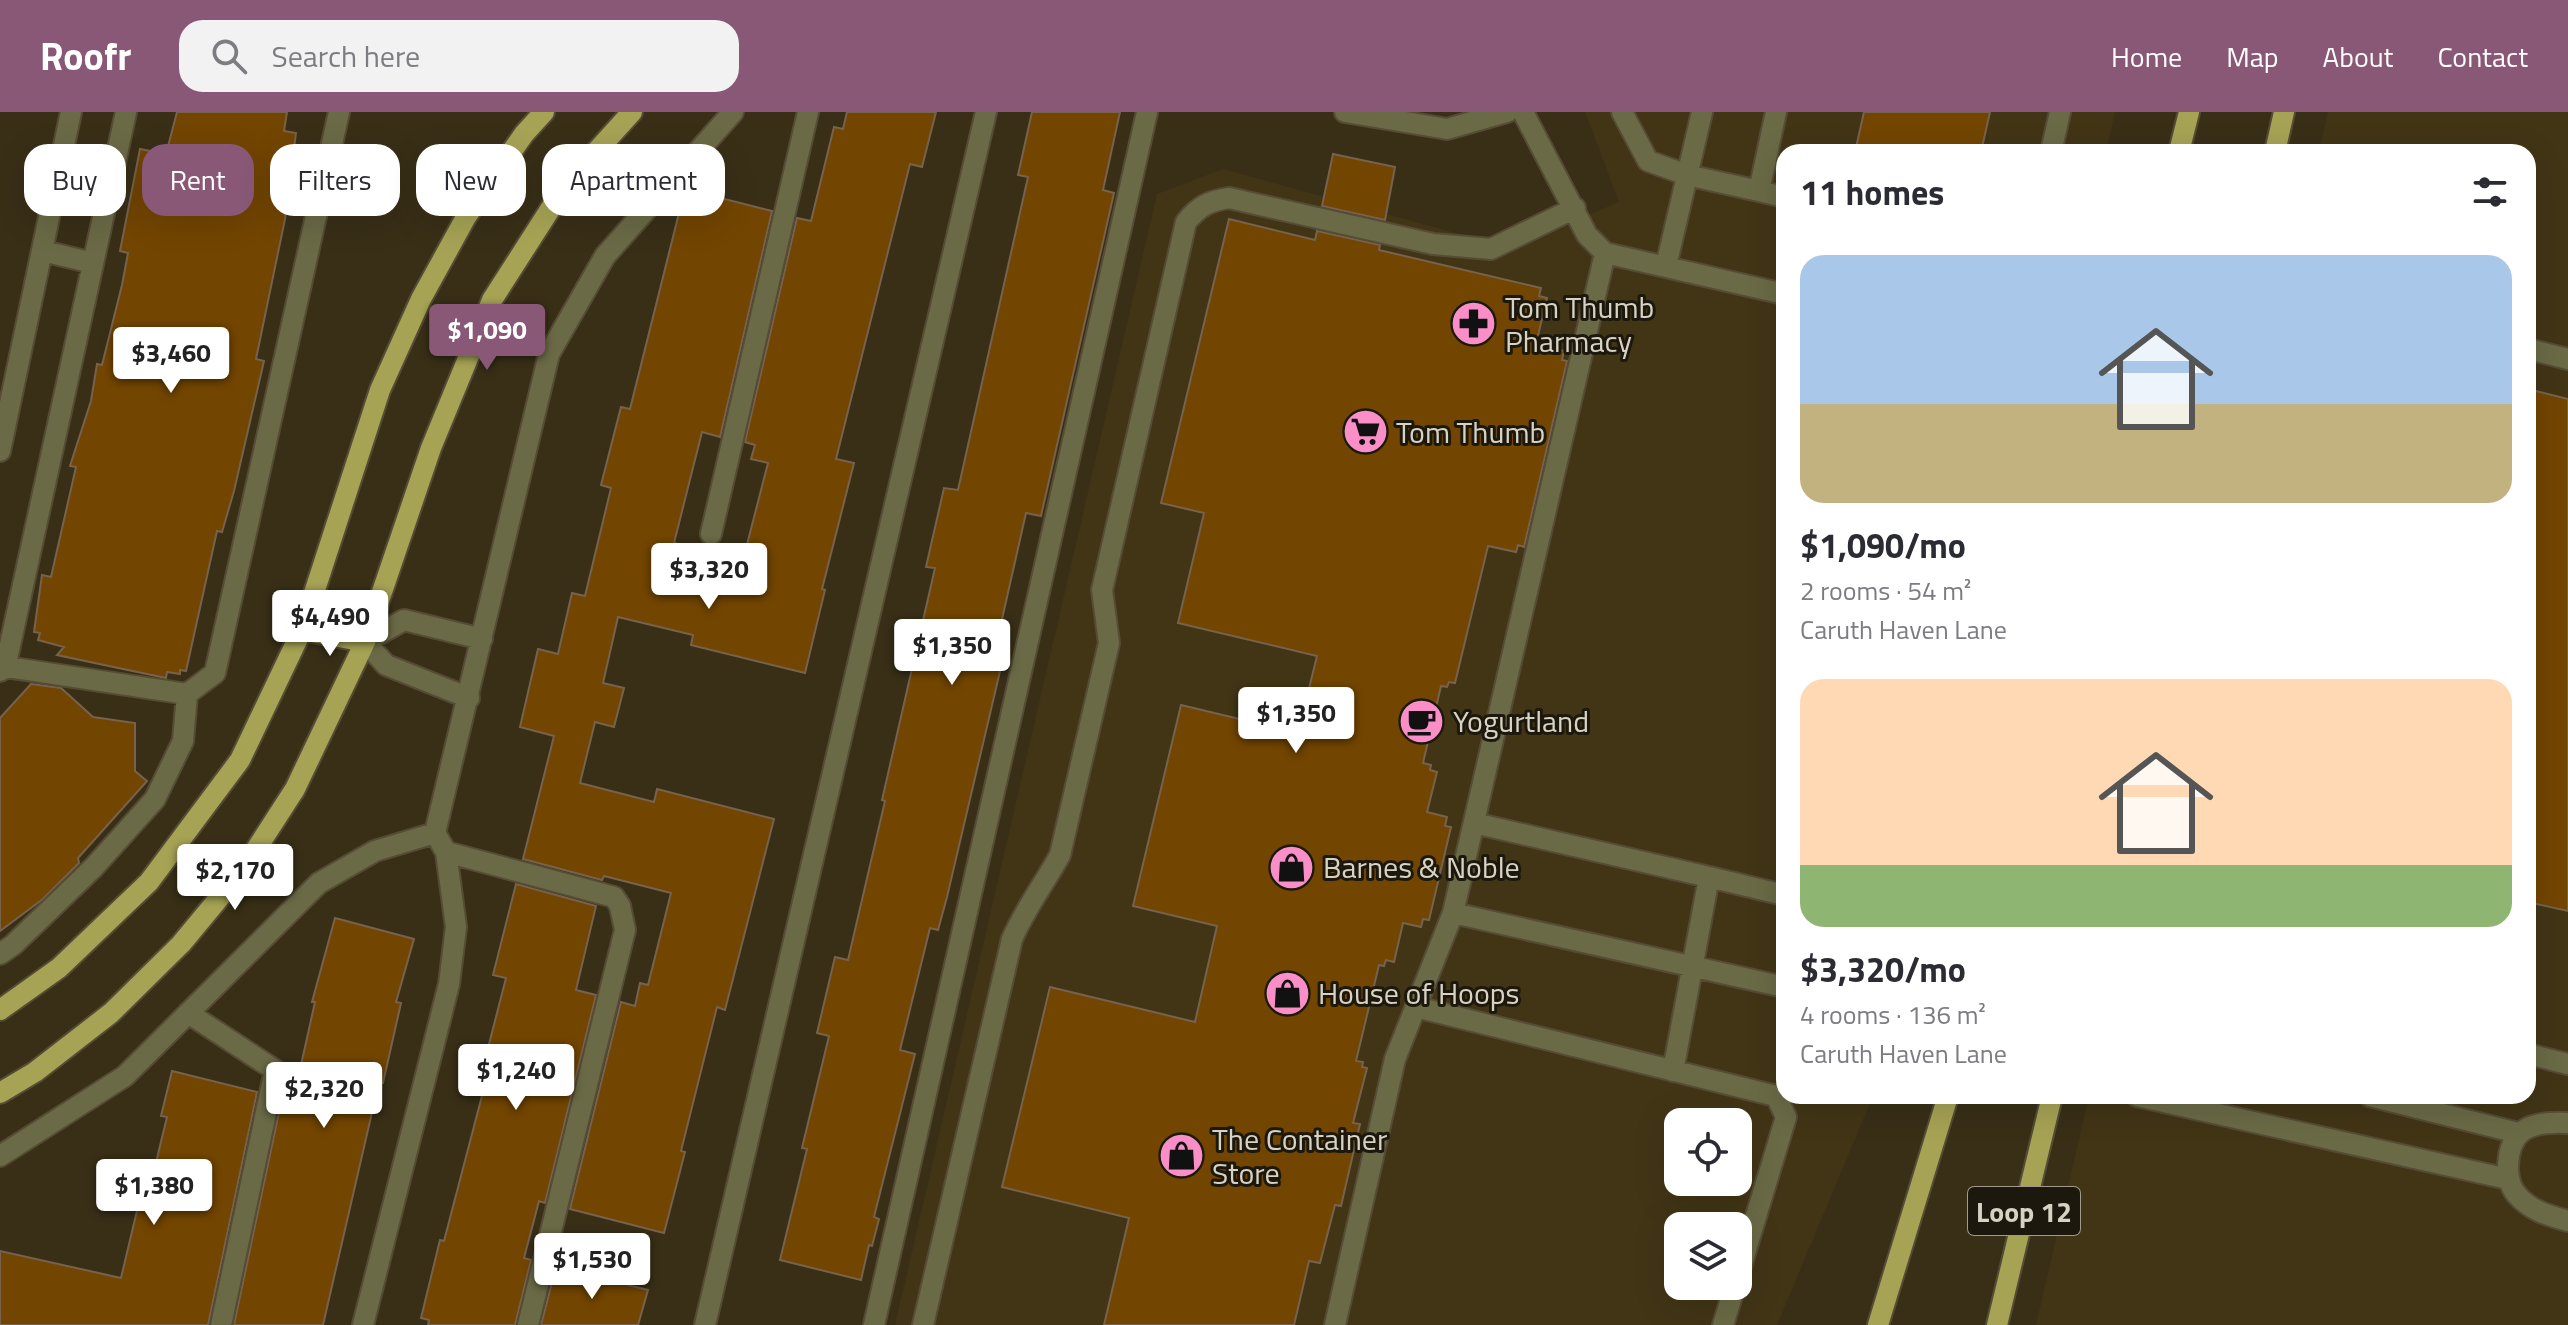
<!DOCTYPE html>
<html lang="en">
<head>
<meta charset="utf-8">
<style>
  :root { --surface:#fff; --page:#f2f2f3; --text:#2b2b33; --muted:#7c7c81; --accent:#885876 }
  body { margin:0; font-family:"Titillium Web",sans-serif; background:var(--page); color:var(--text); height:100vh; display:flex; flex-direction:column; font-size:30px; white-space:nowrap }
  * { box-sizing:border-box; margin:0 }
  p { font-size:26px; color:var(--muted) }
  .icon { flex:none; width:44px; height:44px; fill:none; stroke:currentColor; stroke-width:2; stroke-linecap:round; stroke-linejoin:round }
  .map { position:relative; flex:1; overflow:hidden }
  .panel { position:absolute; left:1776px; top:32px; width:760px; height:960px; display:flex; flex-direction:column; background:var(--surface); border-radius:24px; box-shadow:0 8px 32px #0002 }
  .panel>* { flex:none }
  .top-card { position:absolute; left:24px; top:32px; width:760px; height:72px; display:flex; gap:16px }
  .fabs { position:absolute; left:1664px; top:996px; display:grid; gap:16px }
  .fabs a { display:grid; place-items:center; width:88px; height:88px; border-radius:16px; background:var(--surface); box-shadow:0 8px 32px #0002; font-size:40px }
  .price { position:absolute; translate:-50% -68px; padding:0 18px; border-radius:8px; background:#fff; color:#222; font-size:26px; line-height:52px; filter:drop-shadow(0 2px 4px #0008) }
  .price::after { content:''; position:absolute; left:50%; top:48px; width:24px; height:18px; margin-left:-12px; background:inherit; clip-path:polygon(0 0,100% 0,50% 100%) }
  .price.active { background:var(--accent); color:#fff }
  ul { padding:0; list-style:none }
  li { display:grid; align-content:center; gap:16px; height:424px; padding:0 24px }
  li span { display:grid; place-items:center; height:248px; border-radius:24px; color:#555 }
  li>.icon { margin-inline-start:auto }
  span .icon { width:144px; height:144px; fill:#fffc; stroke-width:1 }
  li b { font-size:34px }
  h2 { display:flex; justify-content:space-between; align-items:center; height:96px; padding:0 24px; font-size:34px }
  .tag { padding:0 28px; border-radius:24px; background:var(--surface); box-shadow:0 8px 32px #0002; font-size:28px; line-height:72px }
  .tag.active { background:var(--accent); color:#fff }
  header { display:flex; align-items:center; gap:48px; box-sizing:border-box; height:112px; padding:0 40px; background:var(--accent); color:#fff }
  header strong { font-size:38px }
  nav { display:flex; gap:44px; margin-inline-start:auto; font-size:28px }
  .search { width:560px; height:72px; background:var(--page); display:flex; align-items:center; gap:20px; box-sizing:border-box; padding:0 28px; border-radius:24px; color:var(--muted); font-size:30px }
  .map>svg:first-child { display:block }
  .built { fill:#423516; fill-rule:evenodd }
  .building { fill:#724501; stroke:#76624d; stroke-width:2 }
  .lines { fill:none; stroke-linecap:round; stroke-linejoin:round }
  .minor-casing { stroke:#564c36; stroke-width:24 }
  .major-casing { stroke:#564c36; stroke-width:24 }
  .minor { stroke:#6b6a46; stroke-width:20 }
  .major { stroke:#a6a355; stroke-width:20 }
  .labels { text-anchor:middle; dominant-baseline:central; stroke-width:6; stroke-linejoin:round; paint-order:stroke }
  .shield { fill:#1c180d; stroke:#a09a8c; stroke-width:2 }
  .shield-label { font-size:28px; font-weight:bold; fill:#d8d2c3 }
  .poi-label { font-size:30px; fill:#d8d2c3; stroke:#1c180d; text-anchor:start }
</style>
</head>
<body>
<header>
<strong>Roofr</strong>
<div class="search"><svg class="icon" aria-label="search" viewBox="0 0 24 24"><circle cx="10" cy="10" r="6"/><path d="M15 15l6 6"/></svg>Search here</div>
<nav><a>Home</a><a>Map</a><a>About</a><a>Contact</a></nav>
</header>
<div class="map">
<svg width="2568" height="1213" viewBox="0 0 2568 1213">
  <rect width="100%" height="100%" fill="#392f17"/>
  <path class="built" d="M1585 0H2115L2106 40H1784V984H1873L1777 1213H895L1157 82 1223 57 1510 136 1619 90ZM1678 1010H1738V1070H1678ZM1678 1114H1738V1174H1678Z
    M2328 0H2568V1213H2036L2089 984H2528V40H2319Z"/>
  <path class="building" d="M177 0H287L284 19 296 21 285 107 256 247 264 249 234 379 222 420 217 419 186 559 180 558V562L167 560 166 566 57 543 64 535 38 528 40 521 34 520 42 463 51 465 76 355 70 354 91 289 97 252 102 253 122 173 128 141 120 139 140 37 166 42Z
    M847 0H936L922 55 910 52 836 347 854 351 822 477 825 478 805 561 691 533 693 523 618 505 603 571 624 576 614 615 595 610 580 671 654 690 657 677 774 707 725 898 717 895 681 1039 685 1040 664 1121 570 1097 621 890 635 894 640 871 648 873 671 781 604 764 602 768 523 747 554 624 520 615 538 537 558 542 572 481 585 484 611 376 601 373 621 295 630 297 685 77 772 99 720 325 702 320 674 431 743 448 768 351 751 347 755 333 745 330 797 106 811 109 834 15 843 17Z
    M1032 0H1120L1103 78 1114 81 1041 404 1026 401 1000 516 1008 518 1001 555 947 785 938 818 930 816 900 938 915 942 874 1105 879 1107 872 1134 869 1133 861 1168 780 1148 807 1037 802 1036 829 924 817 921 835 845 848 848 885 689 882 688 935 456 926 455 944 376 958 378 1028 65 1018 63Z
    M1864 0H1990L1981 40H1855Z
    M1333 42 1395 55 1385 108 1322 94Z
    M1229 107 1315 128 1317 119 1380 133 1379 138 1541 176 1539 184 1547 186 1536 232 1564 239 1562 248 1567 249 1524 435 1518 433 1516 440 1488 434 1455 571 1449 570 1447 575 1441 574 1423 651 1431 653 1430 658 1437 660 1427 700 1447 705 1445 714 1451 715 1429 808 1423 807 1421 815 1403 811 1394 850 1386 848 1384 854 1379 853 1356 949 1363 950 1362 955 1367 956 1353 1011 1360 1012 1341 1094 1335 1093 1320 1151 1309 1149 1294 1213H1104L1129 1106 1002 1075 1050 875 1195 910 1217 814 1133 794 1181 593 1298 621 1317 544 1178 511 1204 401 1161 391Z
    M2528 277 2568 287V799L2528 790Z
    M31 572 61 576 93 605 135 611V659L147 669 78 746 79 751 43 787 0 819V606Z
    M516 772 596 794 576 878 596 883 545 1091 539 1089 524 1146 531 1148 515 1213H428L429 1208 421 1206 440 1128 444 1129 484 976 478 975 506 866 493 863Z
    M335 806 414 827 396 890 401 891 383 971 379 970 323 1213H234L282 986 293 989 315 890H312Z
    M172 959 257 980 208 1213H0V1139L121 1166 144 1069 151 1071 167 1005 161 1004Z
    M556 1155 648 1178 638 1213H541Z"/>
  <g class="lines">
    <defs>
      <path id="minor" d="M1345 0 1447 17 1507 0
        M1523 0 1587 123 1605 141 1784 182
        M1622 0 1648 49 1687 63 1759 79
        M1776 0 1759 79 1784 85
        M2051 40 2060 0
        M43 139 93 151
        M1666 154 1702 0
        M2528 237 2568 247
        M0 339 71 0
        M711 422 808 0
        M0 554 187 582 215 561 339 0
        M0 559 5 556 126 0
        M469 586 386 553 365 530 404 508 482 527
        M1474 711 1709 765
        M435 721 446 740 614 785 620 794 625 818 528 1213
        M1453 801 1784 875
        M0 842 13 833 94 755 155 687 183 629 187 582
        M1416 895 1776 984 1786 1005 1738 1164
        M188 901 275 958 221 1213
        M2528 942 2568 952
        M1673 959 1709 765 1784 783
        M2137 984 2508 1067
        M2370 984 2518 1021
        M2568 1011C2533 1009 2509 1015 2508 1055 2508 1066 2510 1076 2518 1084 2531 1099 2550 1104 2568 1109
        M0 1044 125 964 319 771 375 739 435 721 549 242 605 144 733 0
        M363 1213 449 872 456 815 446 740
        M705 1213 986 0
        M874 1213 1147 0
        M923 1213 1012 827C1025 797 1044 772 1060 743L1109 531 1102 478 1186 110C1199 94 1209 89 1229 86L1433 132 1491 137 1575 96
        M1335 1213 1395 947 1453 801 1605 141
        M1723 1213 1735 1174"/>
      <path id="major" d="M2179 40 2189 0
        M2275 40 2284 0
        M302 518 365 530
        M0 898 59 856 149 770 240 648 302 518 380 278 421 187 466 105 524 22 544 0
        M0 981 35 960 111 901 181 832 244 756 295 677 365 530 431 336 492 188 565 74 632 0
        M1878 1213 1948 984
        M1997 1213 2052 984"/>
    </defs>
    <use href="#minor" class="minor-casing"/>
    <use href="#major" class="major-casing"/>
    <use href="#minor" class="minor"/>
    <use href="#major" class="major"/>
  </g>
  <defs>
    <symbol id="pharmacy-disc" viewBox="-11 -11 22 22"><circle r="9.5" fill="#fa8fc7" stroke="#1c180d"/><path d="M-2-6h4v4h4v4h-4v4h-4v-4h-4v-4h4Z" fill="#111"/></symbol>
    <symbol id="supermarket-disc" viewBox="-11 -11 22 22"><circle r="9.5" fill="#fa8fc7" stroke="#1c180d"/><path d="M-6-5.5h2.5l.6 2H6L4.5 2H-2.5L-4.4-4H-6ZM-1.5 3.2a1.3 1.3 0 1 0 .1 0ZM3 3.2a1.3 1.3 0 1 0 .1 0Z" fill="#111"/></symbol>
    <symbol id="cafe-disc" viewBox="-11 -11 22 22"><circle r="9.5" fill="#fa8fc7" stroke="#1c180d"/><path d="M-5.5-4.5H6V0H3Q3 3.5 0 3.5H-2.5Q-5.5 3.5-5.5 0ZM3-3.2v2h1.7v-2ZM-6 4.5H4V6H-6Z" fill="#111"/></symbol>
    <symbol id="shop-disc" viewBox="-11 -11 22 22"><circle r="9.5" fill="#fa8fc7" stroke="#1c180d"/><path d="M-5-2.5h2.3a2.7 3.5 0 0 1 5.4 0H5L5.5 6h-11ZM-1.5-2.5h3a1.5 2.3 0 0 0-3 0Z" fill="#111"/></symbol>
  </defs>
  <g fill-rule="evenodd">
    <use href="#pharmacy-disc" x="1448" y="186" width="51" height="51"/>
    <use href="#supermarket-disc" x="1340" y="294" width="51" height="51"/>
    <use href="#cafe-disc" x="1396" y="584" width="51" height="51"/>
    <use href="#shop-disc" x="1266" y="730" width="51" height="51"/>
    <use href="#shop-disc" x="1262" y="856" width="51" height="51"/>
    <use href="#shop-disc" x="1156" y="1018" width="51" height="51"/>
  </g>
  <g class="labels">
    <rect class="shield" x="1968" y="1075" width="112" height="48" rx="6"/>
    <g class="shield-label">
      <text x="2024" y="1099">Loop 12</text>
    </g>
    <g class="poi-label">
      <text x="1505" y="195">Tom Thumb<tspan x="1505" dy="34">Pharmacy</tspan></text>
      <text x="1396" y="320">Tom Thumb</text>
      <text x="1453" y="609">Yogurtland</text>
      <text x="1323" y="755">Barnes &amp; Noble</text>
      <text x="1318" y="881">House of Hoops</text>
      <text x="1212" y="1027">The Container<tspan x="1212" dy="34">Store</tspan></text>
    </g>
  </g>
</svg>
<div class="fabs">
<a><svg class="icon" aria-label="locate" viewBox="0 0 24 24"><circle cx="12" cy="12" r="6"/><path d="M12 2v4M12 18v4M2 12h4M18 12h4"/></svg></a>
<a><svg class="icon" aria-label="layers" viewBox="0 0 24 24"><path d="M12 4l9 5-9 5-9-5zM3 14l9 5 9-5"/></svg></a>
</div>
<b class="price active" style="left:487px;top:260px">$1,090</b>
<b class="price" style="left:171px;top:283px">$3,460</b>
<b class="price" style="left:709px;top:499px">$3,320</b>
<b class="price" style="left:330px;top:546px">$4,490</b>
<b class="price" style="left:952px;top:575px">$1,350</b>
<b class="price" style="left:1296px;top:643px">$1,350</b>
<b class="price" style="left:235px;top:800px">$2,170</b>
<b class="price" style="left:516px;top:1000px">$1,240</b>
<b class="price" style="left:324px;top:1018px">$2,320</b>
<b class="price" style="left:154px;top:1115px">$1,380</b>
<b class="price" style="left:592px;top:1189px">$1,530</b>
<div class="top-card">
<a class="tag">Buy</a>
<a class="tag active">Rent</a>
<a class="tag">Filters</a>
<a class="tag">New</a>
<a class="tag">Apartment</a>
</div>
<section class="panel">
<h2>11 homes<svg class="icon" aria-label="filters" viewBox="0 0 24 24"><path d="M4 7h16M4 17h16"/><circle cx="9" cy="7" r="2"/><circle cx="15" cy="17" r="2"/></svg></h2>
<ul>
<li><span style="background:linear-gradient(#a9c7e8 60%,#c2b280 0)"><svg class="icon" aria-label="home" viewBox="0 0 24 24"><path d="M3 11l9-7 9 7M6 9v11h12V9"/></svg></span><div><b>$1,090/mo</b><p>2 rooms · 54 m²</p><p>Caruth Haven Lane</p></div></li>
<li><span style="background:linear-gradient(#ffd9b3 75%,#8fb573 0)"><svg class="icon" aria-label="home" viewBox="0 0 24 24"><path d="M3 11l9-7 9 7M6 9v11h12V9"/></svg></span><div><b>$3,320/mo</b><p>4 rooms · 136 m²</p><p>Caruth Haven Lane</p></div></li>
</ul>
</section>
</div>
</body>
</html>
